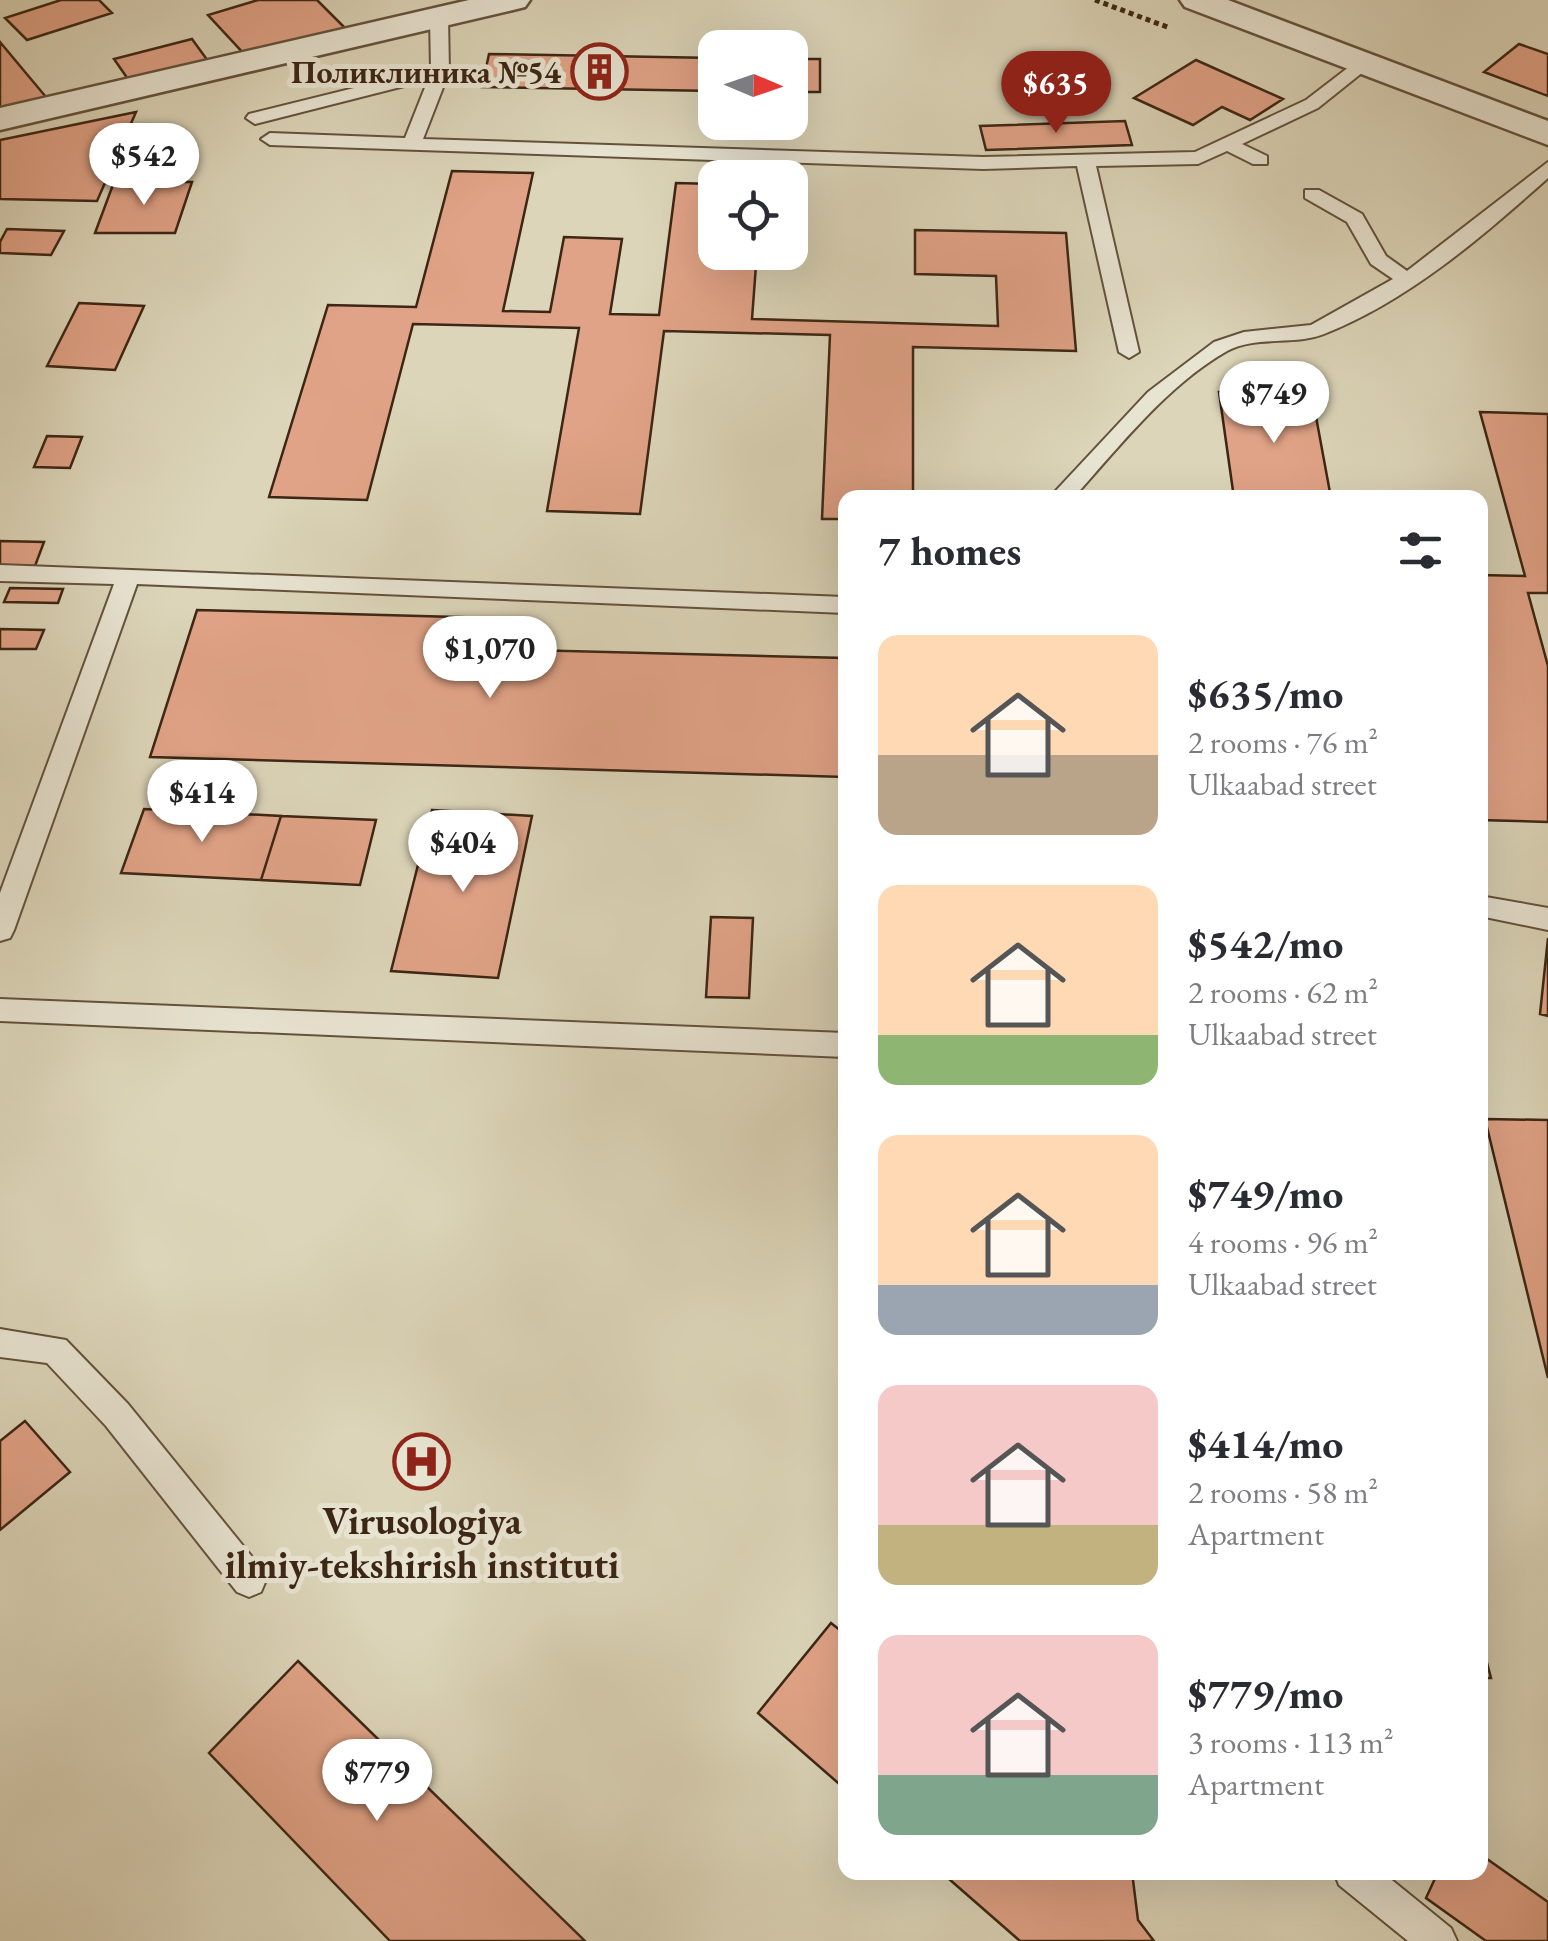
<!DOCTYPE html>
<html lang="en">
<head>
<meta charset="utf-8">
<style>
  :root { --surface:#fff; --page:#f2f2f3; --text:#2b2b33; --muted:#7c7c81; --accent:#8f2418 }
  body { margin:0; font-family:"EB Garamond",serif; background:var(--page); color:var(--text); height:100vh; display:flex; flex-direction:column; font-size:38px; white-space:nowrap }
  * { box-sizing:border-box; margin:0 }
  p { font-size:32px; color:var(--muted) }
  .icon { flex:none; width:55px; height:55px; fill:none; stroke:currentColor; stroke-width:2; stroke-linecap:round; stroke-linejoin:round }
  .map { position:relative; flex:1; overflow:hidden }
  .side { position:absolute; left:838px; top:490px; width:650px; height:1390px; display:flex; flex-direction:column; background:var(--surface); border-radius:20px; box-shadow:0 10px 40px #0002 }
  .side>* { flex:none }
  .needle { width:65px; rotate:92deg }
  .buttons { position:absolute; left:698px; top:30px; display:grid; gap:20px }
  .buttons a { display:grid; place-items:center; width:110px; height:110px; border-radius:20px; background:var(--surface); box-shadow:0 10px 40px #0002; font-size:50px }
  .price { position:absolute; translate:-50% -85px; padding:0 22px; border-radius:35px; background:#fff; color:#222; font-size:32px; line-height:65px; filter:drop-shadow(0 2px 5px #0008) }
  .price::after { content:''; position:absolute; left:50%; top:60px; width:30px; height:22px; margin-left:-15px; background:inherit; clip-path:polygon(0 0,100% 0,50% 100%) }
  .price.on { background:var(--accent); color:#fff }
  ul { padding:0; list-style:none }
  li { display:flex; align-items:center; gap:30px; height:250px; padding:0 40px }
  li span { display:grid; place-items:center; flex:none; width:280px; height:200px; border-radius:20px; color:#555 }
  li>.icon { margin-inline-start:auto }
  span .icon { width:120px; height:120px; fill:#fffc; stroke-width:1 }
  li b { font-size:42px }
  h2 { display:flex; justify-content:space-between; align-items:center; height:120px; padding:0 40px; font-size:42px }
  .map>svg:first-child { display:block }
  .building { fill:#e1a387; stroke:#3c2614; stroke-width:2.5 }
  .lines { fill:none; stroke-linecap:round; stroke-linejoin:round }
  .lane-casing { stroke:#64523d; stroke-width:4 }
  .street-casing { stroke:#64523d; stroke-width:5 }
  .path { stroke:#3c2614; stroke-width:5; stroke-dasharray:5 4; stroke-linecap:butt }
  .lane { fill:#e8e4d2; fill-rule:evenodd }
  .street { fill:#e8e4d2; fill-rule:evenodd }
  .labels { text-anchor:middle; dominant-baseline:central; stroke-width:10; stroke-linejoin:round; paint-order:stroke }
  .far-poi-label { font-size:32px; font-weight:bold; fill:#3c2614; stroke:#e8e4d2; text-anchor:end }
  .poi-label { font-size:38px; font-weight:bold; fill:#3c2614; stroke:#e8e4d2 }
</style>
</head>
<body>
<div class="map">
<svg width="1548" height="1941" viewBox="0 0 1548 1941">
  <rect width="100%" height="100%" fill="#dcd5b9"/>
  <filter id="stains"><feTurbulence type="fractalNoise" baseFrequency=".002" numOctaves="4"/><feColorMatrix values="0 0 0 0 .2 0 0 0 0 .09 0 0 0 0 .02 0 0 0 .5 -.17"/></filter>
  <radialGradient id="worn" r=".72"><stop offset=".6" stop-color="#630" stop-opacity="0"/><stop offset="1" stop-color="#630" stop-opacity=".3"/></radialGradient>
  <path class="building" d="M61 0H99L112 13 27 40 5 18Z
    M258 0H317L345 28 247 57 208 15Z
    M192 39 208 61 130 82 114 59Z
    M0 42 46 97 0 111Z
    M1519 44 1548 54V96L1484 72Z
    M489 54 715 58V91L482 87Z
    M790 59H820V92H790Z
    M1196 60 1283 99 1250 120 1222 107 1193 125 1134 98Z
    M136 112 97 201 0 199V140Z
    M1125 121 1132 145 986 150 980 126Z
    M452 171 533 173 503 311 550 312 564 237 622 239 610 314 659 315 676 183 715 184V252H757L752 319 998 326 996 276 915 274V230L1066 233 1076 351 913 347V498H845V519H822L830 335 664 331 640 514 547 511 579 328 413 324 367 500 269 497 328 305 416 307Z
    M114 182H192L175 233H95Z
    M7 229 64 231 51 255 0 253V242Z
    M79 303 144 306 115 370 47 366Z
    M1219 392 1312 395 1331 498H1234Z
    M1480 412 1548 414V593H1528L1548 666V822L1480 820V575L1525 576Z
    M47 436 82 437 70 468 34 467Z
    M0 541 44 542 35 566 0 565Z
    M10 588 63 589 58 603 4 602Z
    M197 610 493 618 488 649 845 658V777L150 757Z
    M0 629 44 630 36 649H0Z
    M144 809 281 816 261 880 121 873Z
    M432 810 532 816 498 978 391 971Z
    M281 816 376 820 360 885 261 880Z
    M711 917 753 918 749 998 706 997Z
    M1548 938V1016L1540 1014Z
    M1485 1119 1548 1120V1378Z
    M25 1421 70 1472 0 1530V1441Z
    M831 1623 845 1634V1789L758 1713Z
    M1480 1636 1491 1678H1480Z
    M298 1661 585 1941H390L209 1753Z
    M1480 1854 1548 1902V1941H1486L1426 1898 1438 1872H1480Z
    M941 1872H1132L1138 1920 1154 1941H1020Z"/>
  <g class="lines">
    <defs>
      <path id="lane" d="M439 12 448 17 449 72 423 139 983 157 1195 152 1306 100 1358 60H1370L1373 64 1318 108 1242 144 1267 156V164H1253L1227 151 1198 164 1096 166 1139 352 1129 358 1119 352 1077 166 983 169 270 145 261 139 270 133 405 138 428 80 255 124 246 118 249 114 431 69 430 17Z
        M1548 162V178C1482 237 1408 301 1324 334 1293 346 1256 335 1227 351 1166 386 1120 446 1073 498H1049L1148 392 1214 342 1244 332 1311 325 1393 279 1371 264 1347 222 1305 198V190H1319L1362 214 1386 256 1407 271Z
        M0 565 845 597V613L137 584 14 930 10 938 0 941V893L114 584 0 581Z
        M1480 896 1548 908V930L1480 916Z
        M0 999 845 1033V1057L0 1021Z
        M0 1329 66 1340 128 1404 261 1568 266 1580 261 1592 249 1597 237 1592 106 1426 47 1363 0 1357Z
        M1334 1872H1382L1451 1928 1457 1941H1408L1339 1885Z"/>
      <path id="street" d="M469 0H530L525 7 513 10 0 130V108Z
        M1180 0H1228L1548 121V145L1185 7Z"/>
    </defs>
    <use href="#lane" class="lane-casing"/>
    <use href="#street" class="street-casing"/>
    <path class="path" d="M1095 0 1170 28"/>
    <use href="#lane" class="lane"/>
    <use href="#street" class="street"/>
  </g>
  <defs>
    <symbol id="building-ring" viewBox="-11 -11 22 22"><circle r="9.5" fill="#e8e4d2" stroke="#8f2418" stroke-width="1.5"/><path d="M-4-6H4V6H1V3H-1V6H-4ZM-2.5-4.3h1.7v1.8h-1.7ZM.8-4.3h1.7v1.8H.8ZM-2.5-1h1.7V.8h-1.7ZM.8-1h1.7V.8H.8Z" fill="#8f2418"/></symbol>
    <symbol id="hospital-ring" viewBox="-11 -11 22 22"><circle r="9.5" fill="#e8e4d2" stroke="#8f2418" stroke-width="1.5"/><path d="M-5-5h3v3.5h4V-5h3V5h-3V1.5h-4V5h-3Z" fill="#8f2418"/></symbol>
  </defs>
  <g fill-rule="evenodd">
    <use href="#building-ring" x="568" y="40" width="63" height="63"/>
    <use href="#hospital-ring" x="390" y="1430" width="63" height="63"/>
  </g>
  <g class="labels">
    <g class="far-poi-label">
      <text x="561" y="72">Поликлиника №54</text>
    </g>
    <g class="poi-label">
      <text x="422" y="1520">Virusologiya<tspan x="422" dy="44">ilmiy-tekshirish instituti</tspan></text>
    </g>
  </g>
  <rect width="100%" height="100%" filter="url(#stains)"/>
  <rect width="100%" height="100%" fill="url(#worn)"/>
</svg>
<div class="buttons">
<a><svg class="needle" viewBox="-14 -14 28 28"><path d="M0-13l5 13h-10z" fill="#e53935"/><path d="M0 13l5-13h-10z" fill="#7c7c81"/></svg></a>
<a><svg class="icon" aria-label="locate" viewBox="0 0 24 24"><circle cx="12" cy="12" r="6"/><path d="M12 2v4M12 18v4M2 12h4M18 12h4"/></svg></a>
</div>
<b class="price on" style="left:1056px;top:136px">$635</b>
<b class="price" style="left:144px;top:208px">$542</b>
<b class="price" style="left:1274px;top:446px">$749</b>
<b class="price" style="left:490px;top:701px">$1,070</b>
<b class="price" style="left:202px;top:845px">$414</b>
<b class="price" style="left:463px;top:895px">$404</b>
<b class="price" style="left:377px;top:1824px">$779</b>
<section class="side">
<h2>7 homes<svg class="icon" aria-label="filters" viewBox="0 0 24 24"><path d="M4 7h16M4 17h16"/><circle cx="9" cy="7" r="2"/><circle cx="15" cy="17" r="2"/></svg></h2>
<ul>
<li><span style="background:linear-gradient(#ffd9b3 60%,#b9a48a 0)"><svg class="icon" aria-label="home" viewBox="0 0 24 24"><path d="M3 11l9-7 9 7M6 9v11h12V9"/></svg></span><div><b>$635/mo</b><p>2 rooms · 76 m²</p><p>Ulkaabad street</p></div></li>
<li><span style="background:linear-gradient(#ffd9b3 75%,#8fb573 0)"><svg class="icon" aria-label="home" viewBox="0 0 24 24"><path d="M3 11l9-7 9 7M6 9v11h12V9"/></svg></span><div><b>$542/mo</b><p>2 rooms · 62 m²</p><p>Ulkaabad street</p></div></li>
<li><span style="background:linear-gradient(#ffd9b3 75%,#9aa5b1 0)"><svg class="icon" aria-label="home" viewBox="0 0 24 24"><path d="M3 11l9-7 9 7M6 9v11h12V9"/></svg></span><div><b>$749/mo</b><p>4 rooms · 96 m²</p><p>Ulkaabad street</p></div></li>
<li><span style="background:linear-gradient(#f6c9c9 70%,#c2b280 0)"><svg class="icon" aria-label="home" viewBox="0 0 24 24"><path d="M3 11l9-7 9 7M6 9v11h12V9"/></svg></span><div><b>$414/mo</b><p>2 rooms · 58 m²</p><p>Apartment</p></div></li>
<li><span style="background:linear-gradient(#f6c9c9 70%,#7fa58c 0)"><svg class="icon" aria-label="home" viewBox="0 0 24 24"><path d="M3 11l9-7 9 7M6 9v11h12V9"/></svg></span><div><b>$779/mo</b><p>3 rooms · 113 m²</p><p>Apartment</p></div></li>
</ul>
</section>
</div>
</body>
</html>
